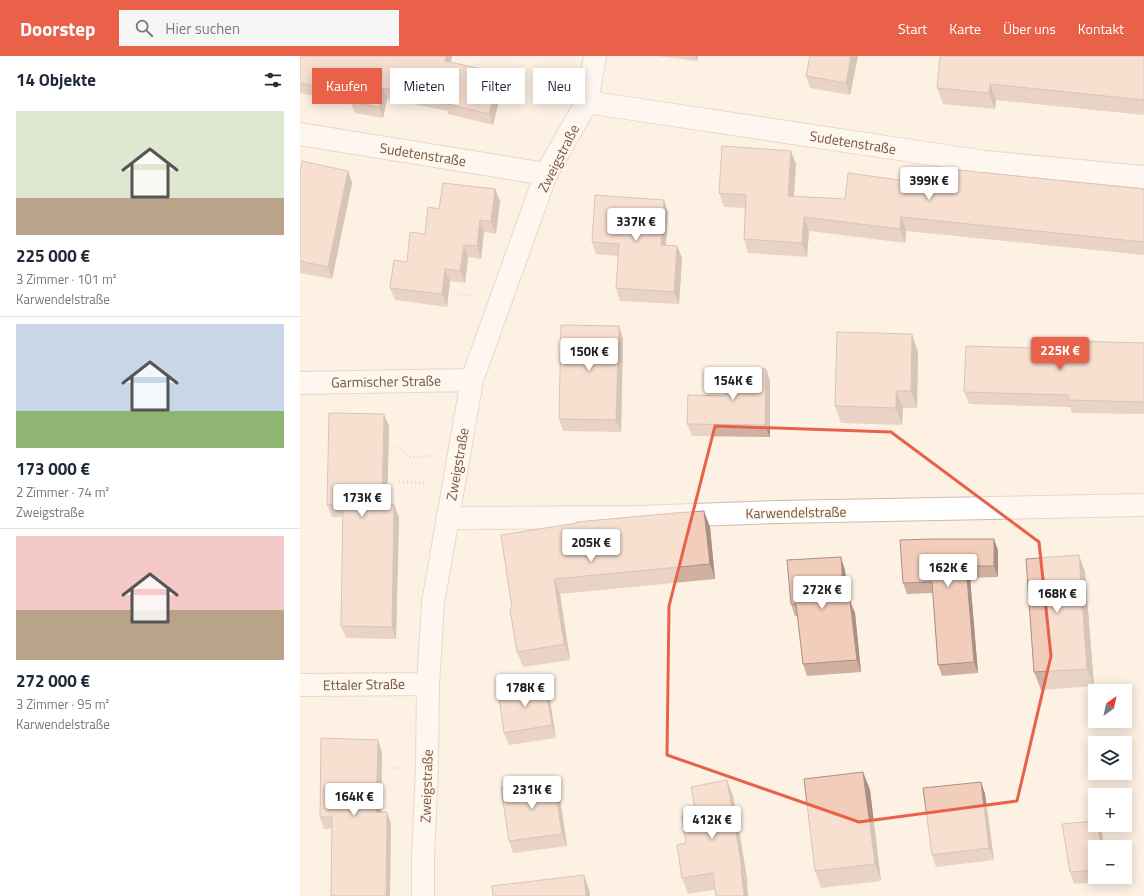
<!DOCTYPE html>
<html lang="de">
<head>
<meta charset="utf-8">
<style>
  :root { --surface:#fff; --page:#f6f6f7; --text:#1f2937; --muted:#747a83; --line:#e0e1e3; --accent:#e86148 }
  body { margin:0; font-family:"Titillium Web",sans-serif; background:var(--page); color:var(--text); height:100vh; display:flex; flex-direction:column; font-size:15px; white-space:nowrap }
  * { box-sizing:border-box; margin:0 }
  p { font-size:13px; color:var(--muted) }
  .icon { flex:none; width:22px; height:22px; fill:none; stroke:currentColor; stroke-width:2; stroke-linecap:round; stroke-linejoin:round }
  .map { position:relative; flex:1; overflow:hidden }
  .drawer { display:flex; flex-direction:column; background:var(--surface); width:300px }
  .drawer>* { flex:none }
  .hud { position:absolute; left:12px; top:12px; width:380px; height:36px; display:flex; gap:8px }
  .needle { width:26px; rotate:33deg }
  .controls { position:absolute; left:788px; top:628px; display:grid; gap:8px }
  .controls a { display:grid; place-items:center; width:44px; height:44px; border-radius:0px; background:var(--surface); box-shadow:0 2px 10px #0003; font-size:20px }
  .price { position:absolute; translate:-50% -34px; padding:0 9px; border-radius:4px; background:#fff; color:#222; font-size:13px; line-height:26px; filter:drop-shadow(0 1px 2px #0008) }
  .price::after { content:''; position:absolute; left:50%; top:24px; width:12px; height:9px; margin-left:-6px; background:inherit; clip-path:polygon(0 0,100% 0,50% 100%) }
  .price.current { background:var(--accent); color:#fff }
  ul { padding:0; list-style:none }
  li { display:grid; align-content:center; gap:8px; height:212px; padding:0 16px }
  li+li { border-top:1px solid var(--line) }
  li span { display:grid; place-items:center; height:124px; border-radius:0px; color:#555 }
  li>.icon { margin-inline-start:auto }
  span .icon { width:72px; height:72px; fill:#fffc; stroke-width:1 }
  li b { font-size:17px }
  h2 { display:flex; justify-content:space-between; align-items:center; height:48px; padding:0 16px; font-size:17px }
  .chip { padding:0 14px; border-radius:0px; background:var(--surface); box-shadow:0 2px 10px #0003; font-size:14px; line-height:36px }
  .chip.current { background:var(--accent); color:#fff }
  header { display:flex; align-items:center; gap:24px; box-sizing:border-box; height:56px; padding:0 20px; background:var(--accent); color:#fff }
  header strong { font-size:19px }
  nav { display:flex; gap:22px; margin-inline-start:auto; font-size:14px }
  .search { width:280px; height:36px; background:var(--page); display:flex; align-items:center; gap:10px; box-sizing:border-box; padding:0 14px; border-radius:0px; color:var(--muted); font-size:15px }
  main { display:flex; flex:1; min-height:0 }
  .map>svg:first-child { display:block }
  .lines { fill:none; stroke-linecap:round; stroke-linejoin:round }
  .minor-casing { stroke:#d0baad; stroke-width:24 }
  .path { stroke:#d7b19e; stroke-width:2.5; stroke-dasharray:1 3; stroke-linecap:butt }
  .minor { stroke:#fff; stroke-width:22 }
  .wall { fill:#d0b0a1 }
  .shaded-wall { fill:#a99083 }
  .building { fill:#f2cdbb; stroke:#a99083 }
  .marked { fill:none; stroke:#e86148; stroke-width:3; stroke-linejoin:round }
  .labels { text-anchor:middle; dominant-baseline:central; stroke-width:3; stroke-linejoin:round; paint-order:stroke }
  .street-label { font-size:14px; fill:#755649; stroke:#fff6eb }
</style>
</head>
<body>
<header>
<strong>Doorstep</strong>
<div class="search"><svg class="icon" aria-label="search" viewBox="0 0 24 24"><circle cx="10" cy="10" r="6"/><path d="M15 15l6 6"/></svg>Hier suchen</div>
<nav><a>Start</a><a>Karte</a><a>Über uns</a><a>Kontakt</a></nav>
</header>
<main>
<section class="drawer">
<h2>14 Objekte<svg class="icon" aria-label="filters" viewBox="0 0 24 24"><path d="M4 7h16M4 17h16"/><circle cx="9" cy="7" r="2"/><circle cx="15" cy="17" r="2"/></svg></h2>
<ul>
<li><span style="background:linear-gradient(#dfe7d0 70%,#b9a48a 0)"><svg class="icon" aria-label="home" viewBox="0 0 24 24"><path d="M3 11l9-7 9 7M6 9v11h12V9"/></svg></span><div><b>225 000 €</b><p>3 Zimmer · 101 m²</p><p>Karwendelstraße</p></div></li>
<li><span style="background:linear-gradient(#c9d6e8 70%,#8fb573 0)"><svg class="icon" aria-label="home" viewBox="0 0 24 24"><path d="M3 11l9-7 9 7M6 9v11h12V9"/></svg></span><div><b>173 000 €</b><p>2 Zimmer · 74 m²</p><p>Zweigstraße</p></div></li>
<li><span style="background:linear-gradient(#f6c9c9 60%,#b9a48a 0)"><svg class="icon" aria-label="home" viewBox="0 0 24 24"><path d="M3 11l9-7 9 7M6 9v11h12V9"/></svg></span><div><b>272 000 €</b><p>3 Zimmer · 95 m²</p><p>Karwendelstraße</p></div></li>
</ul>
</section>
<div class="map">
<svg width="844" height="840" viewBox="0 0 844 840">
  <rect width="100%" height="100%" fill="#fdf1e4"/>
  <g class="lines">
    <defs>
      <path id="minor" d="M287 46 685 106 844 121
        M0 78 246 118
        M0 327 172 324
        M147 462 339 461 478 456 844 449
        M0 629 128 628
        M123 840V801L127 712 128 628 133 547 172 324 246 118 287 46 295 0"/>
    </defs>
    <use href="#minor" class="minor-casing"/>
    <path class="path" d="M157 238 174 240
      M97 391 109 401 131 400
      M99 426 127 427
      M89 712H101"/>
    <use href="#minor" class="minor"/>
  </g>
  <path class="wall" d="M0 0H152L151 6 203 28 193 69 148 58V55L87 43 83 62 55 57 51 47 0 37Z
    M358 0H398L397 5Z
    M558 0 550 39 510 32 506 20Z
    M844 0V59L696 44 695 53 643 48 637 32Z
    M496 108 494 140 545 143 637 129 844 133V199L606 175 605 187 509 175 507 201 448 197 444 183 445 152 424 151 419 137Z
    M48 115 52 127 32 223 0 217V117Z
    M195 133 200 145 196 178 184 176 181 203 168 201 165 227 150 225 147 251 95 244 90 232 107 206 125 178 139 153Z
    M368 156 366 189 377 190 382 202 379 248 320 245 316 232 318 200 296 198 292 186Z
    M323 282 321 376 263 375 259 363Z
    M844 287V358L772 357 770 351 669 348 664 336 769 293Z
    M618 296 617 352H603L602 369 541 367 535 350Z
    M466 313 470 325V381L392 380 387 368 426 340Z
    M89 370 87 448 94 449 99 461 96 583 46 582 41 570 43 461H32L27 449Z
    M404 455 410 471 415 523 260 538 270 604 223 611 217 596 212 552 201 479Z
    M698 494V521L670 522 678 617 642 620 638 609 633 537 607 538 603 527Z
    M545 514 548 545H550L555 557 561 616 507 620 503 608 498 560H495L491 548Z
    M785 516 794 630 741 634 734 616Z
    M249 639 256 682 209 689 204 677Z
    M82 696 81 756 91 768 24 773 20 761Z
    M563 716 570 734 581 825 521 832 515 815Z
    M681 726 685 738 694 804 636 811 632 799Z
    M259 736 267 790 213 797 209 785Z
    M433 740 448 828 388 838 382 822 386 787 396 757Z
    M802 777 804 791H795V821H809V826L774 828 770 816Z"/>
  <path class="shaded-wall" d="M146 0H152L149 16 145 5Z
    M395 0H398L397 5Z
    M551 0H558L550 39 546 27Z
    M199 17 203 28 193 69 189 58Z
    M690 28 696 44 695 53 689 37Z
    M83 32 87 43 83 62 79 51Z
    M491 95 496 108 493 153 488 140Z
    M48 115 52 127 32 223 28 211Z
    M195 133 200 145 196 178 191 166Z
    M364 144 368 156 365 201 361 189Z
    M504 161 509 175 507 201 502 187Z
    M601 161 606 175 605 187 600 173Z
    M180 164 184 176 181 203 177 190Z
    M164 189 168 201 165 227 160 215Z
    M377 190 382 202 379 248 374 236Z
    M145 213 150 225 147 251 142 238Z
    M319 270 323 282 321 376 316 364Z
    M612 278 618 296 617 352 611 335Z
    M466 313 470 325V381L465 369Z
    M596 335 603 352 602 369 596 352Z
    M84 358 89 370 87 461 82 448Z
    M94 449 99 461 96 583 92 571Z
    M404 455 410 471 415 523 410 508Z
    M694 483 698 494V521L694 510Z
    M779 499 785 516 794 630 787 613Z
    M541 501 545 514 549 558 544 545Z
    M666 510 670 522 678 617 674 606Z
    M254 523 260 538 270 604 264 588Z
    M550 545 555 557 561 616 557 604Z
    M245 627 249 639 256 682 252 669Z
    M78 684 82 696 81 768 76 756Z
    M563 716 570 734 581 825 575 808Z
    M254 724 259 736 267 790 262 778Z
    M427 724 433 740 448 828 442 812Z
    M681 726 685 738 694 804 689 792Z
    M87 756 91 768 90 840H86Z
    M798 769H799L802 777 804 791H801Z
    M441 812 447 828 448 840H444Z
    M284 819 290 836V840H286Z"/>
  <path class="building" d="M0 0H146L145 5 199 17 189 58 144 47 145 44 83 32 79 51 51 46 53 37 0 27Z
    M510 0H551L546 27 506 20Z
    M640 0H844V44L690 28 689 37 637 32Z
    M422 90 491 95 488 140 545 143 548 117 637 129 639 112 844 133V186L601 161 600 173 504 161 502 187 444 183 446 139 419 137Z
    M2 105 48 115 28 211 0 205V117Z
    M143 127 195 133 191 166 180 164 177 190 164 189 160 215 145 213 142 238 90 232 94 204 107 206 110 176 125 178 128 151 139 153Z
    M295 139 364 144 361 189 377 190 374 236 316 232 319 188 292 186Z
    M261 269 319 270 316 364 259 363Z
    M537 276 612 278 611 335H596V352L535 350Z
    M769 285 844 287V346L768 344V339L664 336 666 290 769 293Z
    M427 312 466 313 465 369 387 368 388 339 426 340Z
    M29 357 84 358 82 448 94 449 92 571 41 570 43 449H27Z
    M404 455 410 508 254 523 264 588 217 596 210 553 212 552 201 479 277 467 276 466 375 457Z
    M630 483H694V510H666L674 606 638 609 632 526 603 527 600 484Z
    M779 499 787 613 734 616 726 503Z
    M541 501 544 545H550L557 604 503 608 496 548H491L487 504Z
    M245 627 252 669 204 677 198 634Z
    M21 682 78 684 76 756H87L86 840H31L32 761H20Z
    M563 716 575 808 515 815 504 723Z
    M254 724 262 778 209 785 201 731Z
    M427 724 442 812H441L444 840H416L413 817 382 822 377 789 386 787 382 760 396 757 391 731Z
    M681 726 689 792 632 799 623 732Z
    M795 765V769H798L801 791H795V814L770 816 762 768Z
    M284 819 286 840H193L192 830Z"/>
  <path d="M0 0H844V840H0ZM415 370 591 376 739 486 751 600 717 745 559 766 367 699 369 550Z" fill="#fdf1e4" fill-opacity=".55" fill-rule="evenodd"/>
  <path class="marked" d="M415 370 591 376 739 486 751 600 717 745 559 766 367 699 369 550Z"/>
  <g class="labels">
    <g class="street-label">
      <text transform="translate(553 86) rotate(9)">Sudetenstraße</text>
      <text transform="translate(123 98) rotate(9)">Sudetenstraße</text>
      <text transform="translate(258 102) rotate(-63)">Zweigstraße</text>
      <text transform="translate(86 325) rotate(-1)">Garmischer Straße</text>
      <text transform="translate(157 408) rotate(-80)">Zweigstraße</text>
      <text transform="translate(496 456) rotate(-1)">Karwendelstraße</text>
      <text transform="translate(64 628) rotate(-1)">Ettaler Straße</text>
      <text transform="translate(126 730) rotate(-88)">Zweigstraße</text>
    </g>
  </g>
</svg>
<div class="controls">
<a><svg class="needle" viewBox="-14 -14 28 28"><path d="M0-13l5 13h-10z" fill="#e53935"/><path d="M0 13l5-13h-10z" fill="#747a83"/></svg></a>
<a><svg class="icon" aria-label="layers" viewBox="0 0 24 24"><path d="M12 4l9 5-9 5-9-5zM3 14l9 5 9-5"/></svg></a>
<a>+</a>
<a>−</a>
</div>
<b class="price" style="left:629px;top:145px">399K €</b>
<b class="price" style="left:336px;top:186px">337K €</b>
<b class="price current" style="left:760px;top:315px">225K €</b>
<b class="price" style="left:289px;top:316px">150K €</b>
<b class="price" style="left:433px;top:345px">154K €</b>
<b class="price" style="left:62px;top:462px">173K €</b>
<b class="price" style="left:291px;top:507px">205K €</b>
<b class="price" style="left:648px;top:532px">162K €</b>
<b class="price" style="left:522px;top:554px">272K €</b>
<b class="price" style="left:757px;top:558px">168K €</b>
<b class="price" style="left:225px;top:652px">178K €</b>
<b class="price" style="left:232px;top:754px">231K €</b>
<b class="price" style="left:54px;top:761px">164K €</b>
<b class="price" style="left:412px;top:784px">412K €</b>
<div class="hud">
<a class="chip current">Kaufen</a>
<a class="chip">Mieten</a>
<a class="chip">Filter</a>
<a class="chip">Neu</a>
</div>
</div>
</main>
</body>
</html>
